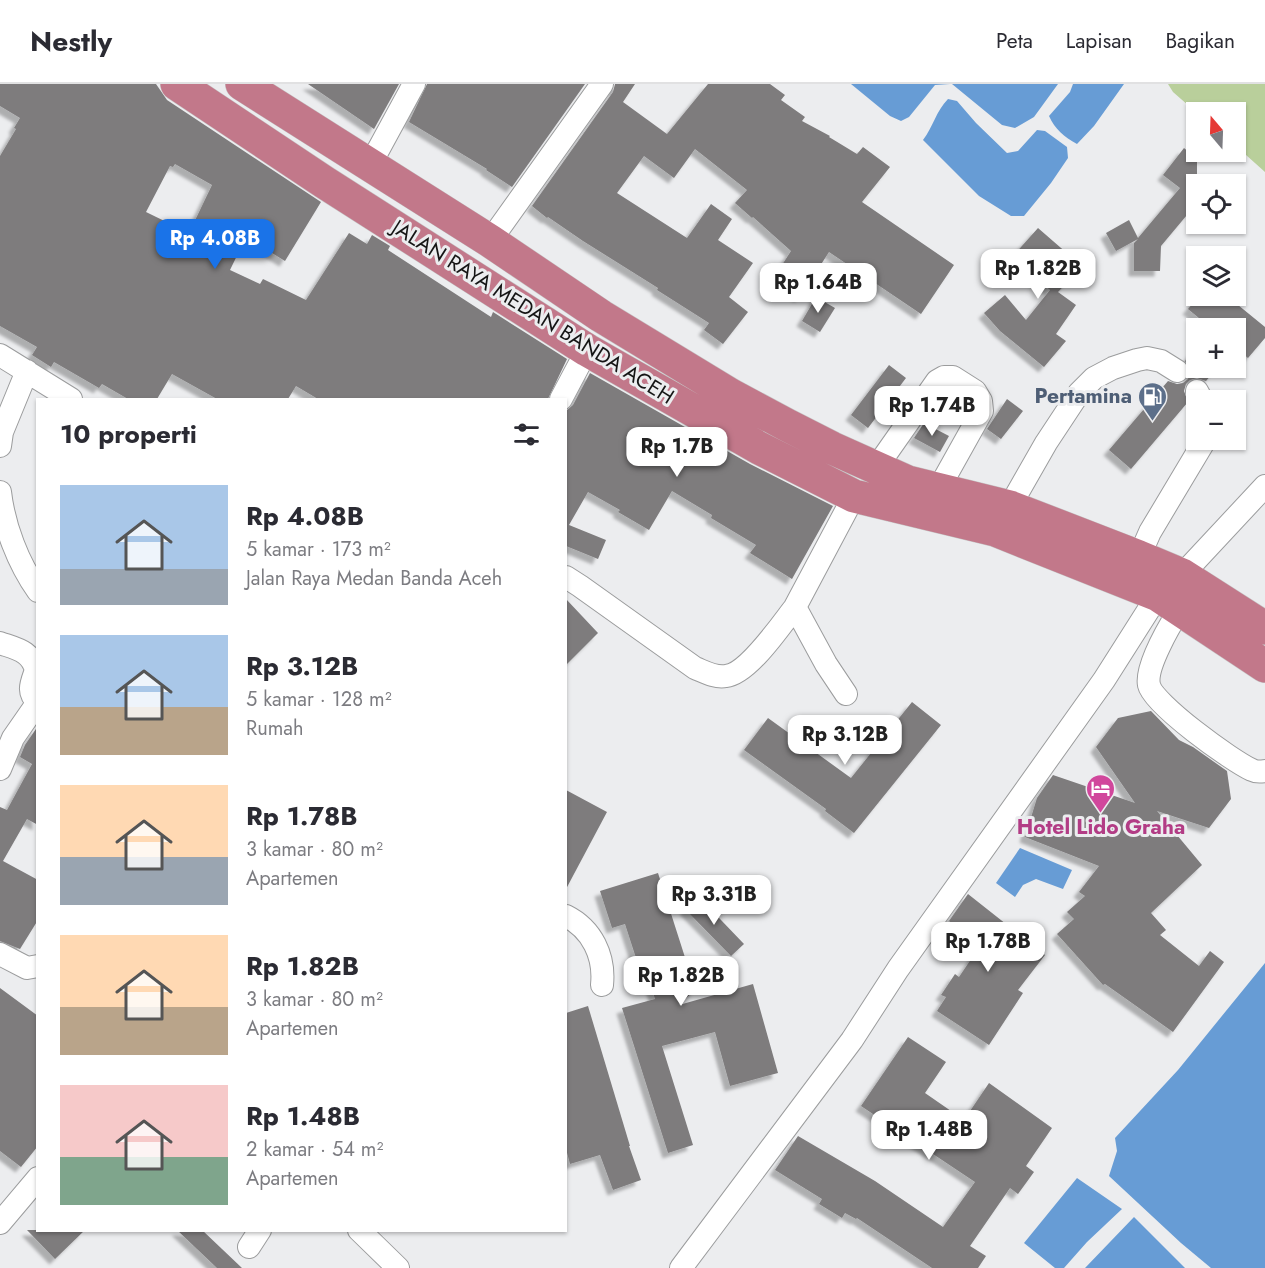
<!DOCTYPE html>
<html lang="id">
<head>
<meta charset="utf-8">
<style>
  :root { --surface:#fff; --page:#f7f7f7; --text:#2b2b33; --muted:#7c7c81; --line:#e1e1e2; --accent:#1a73e8 }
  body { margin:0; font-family:Jost,sans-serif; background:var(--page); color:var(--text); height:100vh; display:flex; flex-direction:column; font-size:22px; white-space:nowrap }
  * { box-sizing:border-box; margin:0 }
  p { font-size:20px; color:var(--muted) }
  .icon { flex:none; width:33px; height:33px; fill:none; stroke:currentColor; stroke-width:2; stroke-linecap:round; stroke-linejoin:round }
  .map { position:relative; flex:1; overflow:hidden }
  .sheet { position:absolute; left:36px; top:314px; width:531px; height:834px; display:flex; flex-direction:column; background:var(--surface); border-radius:0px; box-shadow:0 2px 4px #0004 }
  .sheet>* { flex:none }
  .needle { width:39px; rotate:341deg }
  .tools { position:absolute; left:1186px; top:18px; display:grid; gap:12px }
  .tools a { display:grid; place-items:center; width:60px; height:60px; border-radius:0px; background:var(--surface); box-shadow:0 2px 4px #0004; font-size:30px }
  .price { position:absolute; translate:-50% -51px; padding:0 14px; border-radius:12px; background:#fff; color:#222; font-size:20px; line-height:39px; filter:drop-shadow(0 2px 3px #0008) }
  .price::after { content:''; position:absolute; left:50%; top:36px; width:18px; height:14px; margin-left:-9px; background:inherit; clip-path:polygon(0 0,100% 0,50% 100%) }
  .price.active { background:var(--accent); color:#fff }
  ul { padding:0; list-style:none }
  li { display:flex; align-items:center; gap:18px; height:150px; padding:0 24px }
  li span { display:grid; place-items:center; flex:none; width:168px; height:120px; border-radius:0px; color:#555 }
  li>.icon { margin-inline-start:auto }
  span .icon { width:72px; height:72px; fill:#fffc; stroke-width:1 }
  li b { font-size:26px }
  h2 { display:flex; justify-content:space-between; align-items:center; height:72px; padding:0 24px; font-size:26px }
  header { display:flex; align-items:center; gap:36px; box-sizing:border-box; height:84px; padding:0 30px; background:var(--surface); border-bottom:2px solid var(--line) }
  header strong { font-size:28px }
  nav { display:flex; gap:33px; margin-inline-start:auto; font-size:21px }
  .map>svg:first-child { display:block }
  .green { fill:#b9cf9b }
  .water { fill:#679cd5 }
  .building { fill:#7e7c7d; fill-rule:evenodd; filter:url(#shadow) }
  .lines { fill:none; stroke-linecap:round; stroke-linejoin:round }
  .minor-casing { stroke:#9b9c9d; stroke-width:24 }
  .highway-casing { stroke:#c7c7c7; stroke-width:34 }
  .minor { stroke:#fff; stroke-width:22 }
  .highway { stroke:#c2788a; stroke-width:33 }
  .labels { text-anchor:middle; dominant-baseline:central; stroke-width:6; stroke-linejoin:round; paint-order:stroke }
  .street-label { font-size:21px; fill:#151515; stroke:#ecedef }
  .service-label { font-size:21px; font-weight:bold; fill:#4e5e75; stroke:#ecedef; text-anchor:end }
  .hotel-label { font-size:21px; font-weight:bold; fill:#b23c85; stroke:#ecedef }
</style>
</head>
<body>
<header>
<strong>Nestly</strong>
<nav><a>Peta</a><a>Lapisan</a><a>Bagikan</a></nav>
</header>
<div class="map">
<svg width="1265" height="1184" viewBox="0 0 1265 1184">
  <defs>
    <filter id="shadow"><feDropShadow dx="-5.5" dy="5.5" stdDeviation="1.5" flood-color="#0004"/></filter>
  </defs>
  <rect width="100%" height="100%" fill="#ecedef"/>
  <path class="green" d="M1168 0H1265V88L1236 62V28L1197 29 1173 8Z"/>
  <path class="water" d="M851 0H950L935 1 909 33 901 37 890 32Z
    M952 0H1058L1034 33 1015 44 1002 41Z
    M1073 0H1124L1094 42 1077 60C1064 53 1055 45 1049 32L1070 8Z
    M948 15 957 17 976 39 1007 69 1018 67 1037 46 1045 47 1067 63 1068 74 1051 99 1024 132H1011L979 112 923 56C933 43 936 27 948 15Z
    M1020 764 1072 786 1063 805 1036 795 1023 801 1015 813 996 799Z
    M1265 879V1184H1211L1181 1159 1109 1092 1117 1067 1115 1054 1178 986Z
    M1077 1094 1122 1125 1087 1158 1064 1184H1055L1024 1159Z
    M1134 1133 1185 1184H1085Z"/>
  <path class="building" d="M0 0H156L167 16 321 118 285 177 246 153 230 186 260 200 263 195 306 216 349 149 367 160 372 151 390 162 388 166 491 233 493 228 567 275 548 315H318L296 302 288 315H217L172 290 157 315H128L102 300 99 304 54 278 51 283 32 271 37 263 0 242V72L16 45 14 44 20 34 0 22ZM175 80 212 101 189 149 146 128 170 82 173 83Z
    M308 0H399L374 45Z
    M427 0H585L512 103 486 86 487 85 409 38Z
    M615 0H635L623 18 667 50 708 0H770L785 11 781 16 805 33 802 37 830 52 829 53 857 70 863 63 890 83 862 118 954 181 921 230 829 168 800 213 773 195 791 167 753 133 752 134 735 119 747 106 695 65 674 94 644 72 617 109 687 154 711 120 732 135 718 156 753 179 729 213 748 228 723 260 704 246 709 239 657 206 658 204 583 157 548 133 547 134 532 122 613 8Z
    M1184 64 1197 75V119L1161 162 1160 187H1134V159L1138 155 1116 167 1106 149 1129 136 1138 154 1180 104 1163 91Z
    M1038 144 1076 177 1067 186 1073 192 1058 208 1076 221 1056 250 1066 257 1044 283 1000 247 984 229 1005 211 1026 236 1050 206 1012 173Z
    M1199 212H1227L1265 243V254L1248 274 1236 264V244H1211L1188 225Z
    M816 213 835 224 820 248 802 237Z
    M1197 263V284H1217L1206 297 1197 294 1190 296 1186 300 1184 307 1188 318 1131 385 1109 366 1168 297 1177 300 1183 299 1188 295 1190 287 1185 277Z
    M889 281 906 294 868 344 851 331Z
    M590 289 750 380 833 422 792 495 750 469 756 461 711 434 712 431 672 407 649 446 618 428 620 426 588 408 569 441 606 456 598 475 566 462V327L573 321Z
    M1007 315 1023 327 1001 355 987 345Z
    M924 339 949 352 940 368 914 354Z
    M566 515 598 549 566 581Z
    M912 618 941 641 854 749 825 727 826 725 744 666 768 634 851 694Z
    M1151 627 1179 656 1193 663 1227 687 1231 715 1209 744 1157 727 1202 781 1151 829 1166 846 1160 851 1199 882 1210 867 1224 878 1173 948 1105 900 1103 901 1057 850 1074 835 1067 828 1085 812 1079 808 1099 782 1025 753 1037 714 1053 691 1135 719 1096 663 1118 634Z
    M38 642V741L27 735 3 777 38 796V836L20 865 0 857V723L7 726 32 680 20 673 25 661Z
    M566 706 607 728 566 805Z
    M658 789 690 889 695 888 698 903 679 921 753 900 778 989 730 1002 715 948 662 962 693 1061 668 1069 622 924 655 915 642 872 636 874 625 840 612 844 600 807Z
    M968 810 1045 871 1018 906 1023 909 989 961 937 927 946 913 941 911 955 890 959 893 980 862 949 837Z
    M698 812 744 860 731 872 685 825Z
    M0 904 38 932V1062L21 1083 0 1067Z
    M588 922 630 1062H629L641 1096 613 1106 600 1071 570 1080 566 1065V929Z
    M908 953 946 978 925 1009 964 1036 989 999 1052 1044 1026 1082 1034 1088 1018 1110 1010 1104 970 1162 986 1172 978 1184H932L857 1134 856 1135 845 1129 842 1134 819 1120 822 1115 775 1086 798 1052 875 1097 943 1143 975 1098 861 1022Z
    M27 1146H85L55 1175Z
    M177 1146H202L242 1184H217Z"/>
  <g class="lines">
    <defs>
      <path id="minor" d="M370 81 414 0
        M490 157 602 0
        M0 271 71 315
        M1197 307 1202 316
        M561 315 587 266
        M0 362 2 348 27 287
        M876 384 937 297 944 293H953L975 307 981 317 982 327 939 404
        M0 408C4 442 18 479 38 507
        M1002 436 1046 359 1079 309 1094 294 1113 284 1137 276 1147 274 1161 277 1177 287
        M1139 473 1150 448 1205 356
        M1182 491 1265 402
        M566 493 580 502 695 584C705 588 715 594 726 592 748 590 781 541 795 523
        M1180 525C1170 541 1145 583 1149 601 1153 620 1232 677 1252 686 1256 688 1260 688 1265 687
        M0 559C17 565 31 567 36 586 32 598 26 608 38 618
        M846 610 826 580 795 523 854 412
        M0 685 13 654 38 618
        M566 832C592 845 605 872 602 901
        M0 870 27 884 38 882
        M0 1139 38 1094
        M359 1146 398 1184
        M249 1163 260 1146
        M681 1184 852 956 898 885 1104 596 1158 511"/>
      <path id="highway" d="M177 0 324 98 587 266 759 364 854 412 995 446 1158 511 1265 582
        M242 0 490 157 601 232 731 311 787 341 832 364 908 398 1010 423 1139 473 1182 491 1265 544"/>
    </defs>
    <use href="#minor" class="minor-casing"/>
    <use href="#highway" class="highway-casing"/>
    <use href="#minor" class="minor"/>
    <use href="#highway" class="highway"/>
  </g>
  <defs>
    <symbol id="fuel-pin" viewBox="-11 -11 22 30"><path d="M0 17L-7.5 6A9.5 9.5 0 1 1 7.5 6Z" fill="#5c6f8a" stroke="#ecedef"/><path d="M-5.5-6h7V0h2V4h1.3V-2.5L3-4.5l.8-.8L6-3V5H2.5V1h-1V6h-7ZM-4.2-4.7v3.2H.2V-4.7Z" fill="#fff"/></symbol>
    <symbol id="hotel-pin" viewBox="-11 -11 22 30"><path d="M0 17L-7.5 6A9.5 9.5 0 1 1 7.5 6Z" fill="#d1479c" stroke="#ecedef"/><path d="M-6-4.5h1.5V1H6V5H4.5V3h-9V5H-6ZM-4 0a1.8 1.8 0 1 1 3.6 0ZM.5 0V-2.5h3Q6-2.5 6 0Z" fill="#fff"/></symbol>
  </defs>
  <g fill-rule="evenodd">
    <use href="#fuel-pin" x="1136" y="296" width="33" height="45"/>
    <use href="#hotel-pin" x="1084" y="688" width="33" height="45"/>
  </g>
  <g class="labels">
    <g class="street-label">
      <text transform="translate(533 228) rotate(32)">JALAN RAYA MEDAN BANDA ACEH</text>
    </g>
    <g class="service-label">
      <text x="1132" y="312">Pertamina</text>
    </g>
    <g class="hotel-label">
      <text x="1101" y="743">Hotel Lido Graha</text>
    </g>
  </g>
</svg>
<div class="tools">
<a><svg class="needle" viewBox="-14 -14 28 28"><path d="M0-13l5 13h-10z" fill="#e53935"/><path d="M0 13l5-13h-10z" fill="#7c7c81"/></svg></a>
<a><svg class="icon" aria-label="locate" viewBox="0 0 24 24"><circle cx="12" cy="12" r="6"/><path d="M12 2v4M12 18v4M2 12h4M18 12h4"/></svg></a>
<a><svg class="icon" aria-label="layers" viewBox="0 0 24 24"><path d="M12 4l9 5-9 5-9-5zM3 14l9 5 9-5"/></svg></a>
<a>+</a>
<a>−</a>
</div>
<b class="price active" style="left:215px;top:186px">Rp 4.08B</b>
<b class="price" style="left:1038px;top:216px">Rp 1.82B</b>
<b class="price" style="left:818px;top:230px">Rp 1.64B</b>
<b class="price" style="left:932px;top:353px">Rp 1.74B</b>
<b class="price" style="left:677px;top:394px">Rp 1.7B</b>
<b class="price" style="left:845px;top:682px">Rp 3.12B</b>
<b class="price" style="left:714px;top:842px">Rp 3.31B</b>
<b class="price" style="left:988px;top:889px">Rp 1.78B</b>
<b class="price" style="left:681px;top:923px">Rp 1.82B</b>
<b class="price" style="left:929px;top:1077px">Rp 1.48B</b>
<section class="sheet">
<h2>10 properti<svg class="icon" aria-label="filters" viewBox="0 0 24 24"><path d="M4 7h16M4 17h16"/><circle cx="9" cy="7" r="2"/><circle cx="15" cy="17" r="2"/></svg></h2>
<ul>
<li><span style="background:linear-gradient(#a9c7e8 70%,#9aa5b1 0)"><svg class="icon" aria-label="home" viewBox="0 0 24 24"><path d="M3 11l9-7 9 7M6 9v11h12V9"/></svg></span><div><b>Rp 4.08B</b><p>5 kamar · 173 m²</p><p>Jalan Raya Medan Banda Aceh</p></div></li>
<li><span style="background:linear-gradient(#a9c7e8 60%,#b9a48a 0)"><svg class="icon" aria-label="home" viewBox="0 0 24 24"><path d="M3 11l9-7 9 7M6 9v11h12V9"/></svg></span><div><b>Rp 3.12B</b><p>5 kamar · 128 m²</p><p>Rumah</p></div></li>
<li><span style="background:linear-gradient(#ffd9b3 60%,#9aa5b1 0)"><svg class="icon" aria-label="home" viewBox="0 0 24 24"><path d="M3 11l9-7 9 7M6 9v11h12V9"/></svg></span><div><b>Rp 1.78B</b><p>3 kamar · 80 m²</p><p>Apartemen</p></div></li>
<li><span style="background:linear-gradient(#ffd9b3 60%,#b9a48a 0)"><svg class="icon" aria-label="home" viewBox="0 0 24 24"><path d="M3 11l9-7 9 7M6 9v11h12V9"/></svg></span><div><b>Rp 1.82B</b><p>3 kamar · 80 m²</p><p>Apartemen</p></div></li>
<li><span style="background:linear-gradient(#f6c9c9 60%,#7fa58c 0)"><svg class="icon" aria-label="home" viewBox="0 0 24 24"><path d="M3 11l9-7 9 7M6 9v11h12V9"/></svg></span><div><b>Rp 1.48B</b><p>2 kamar · 54 m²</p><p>Apartemen</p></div></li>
</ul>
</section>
</div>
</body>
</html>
